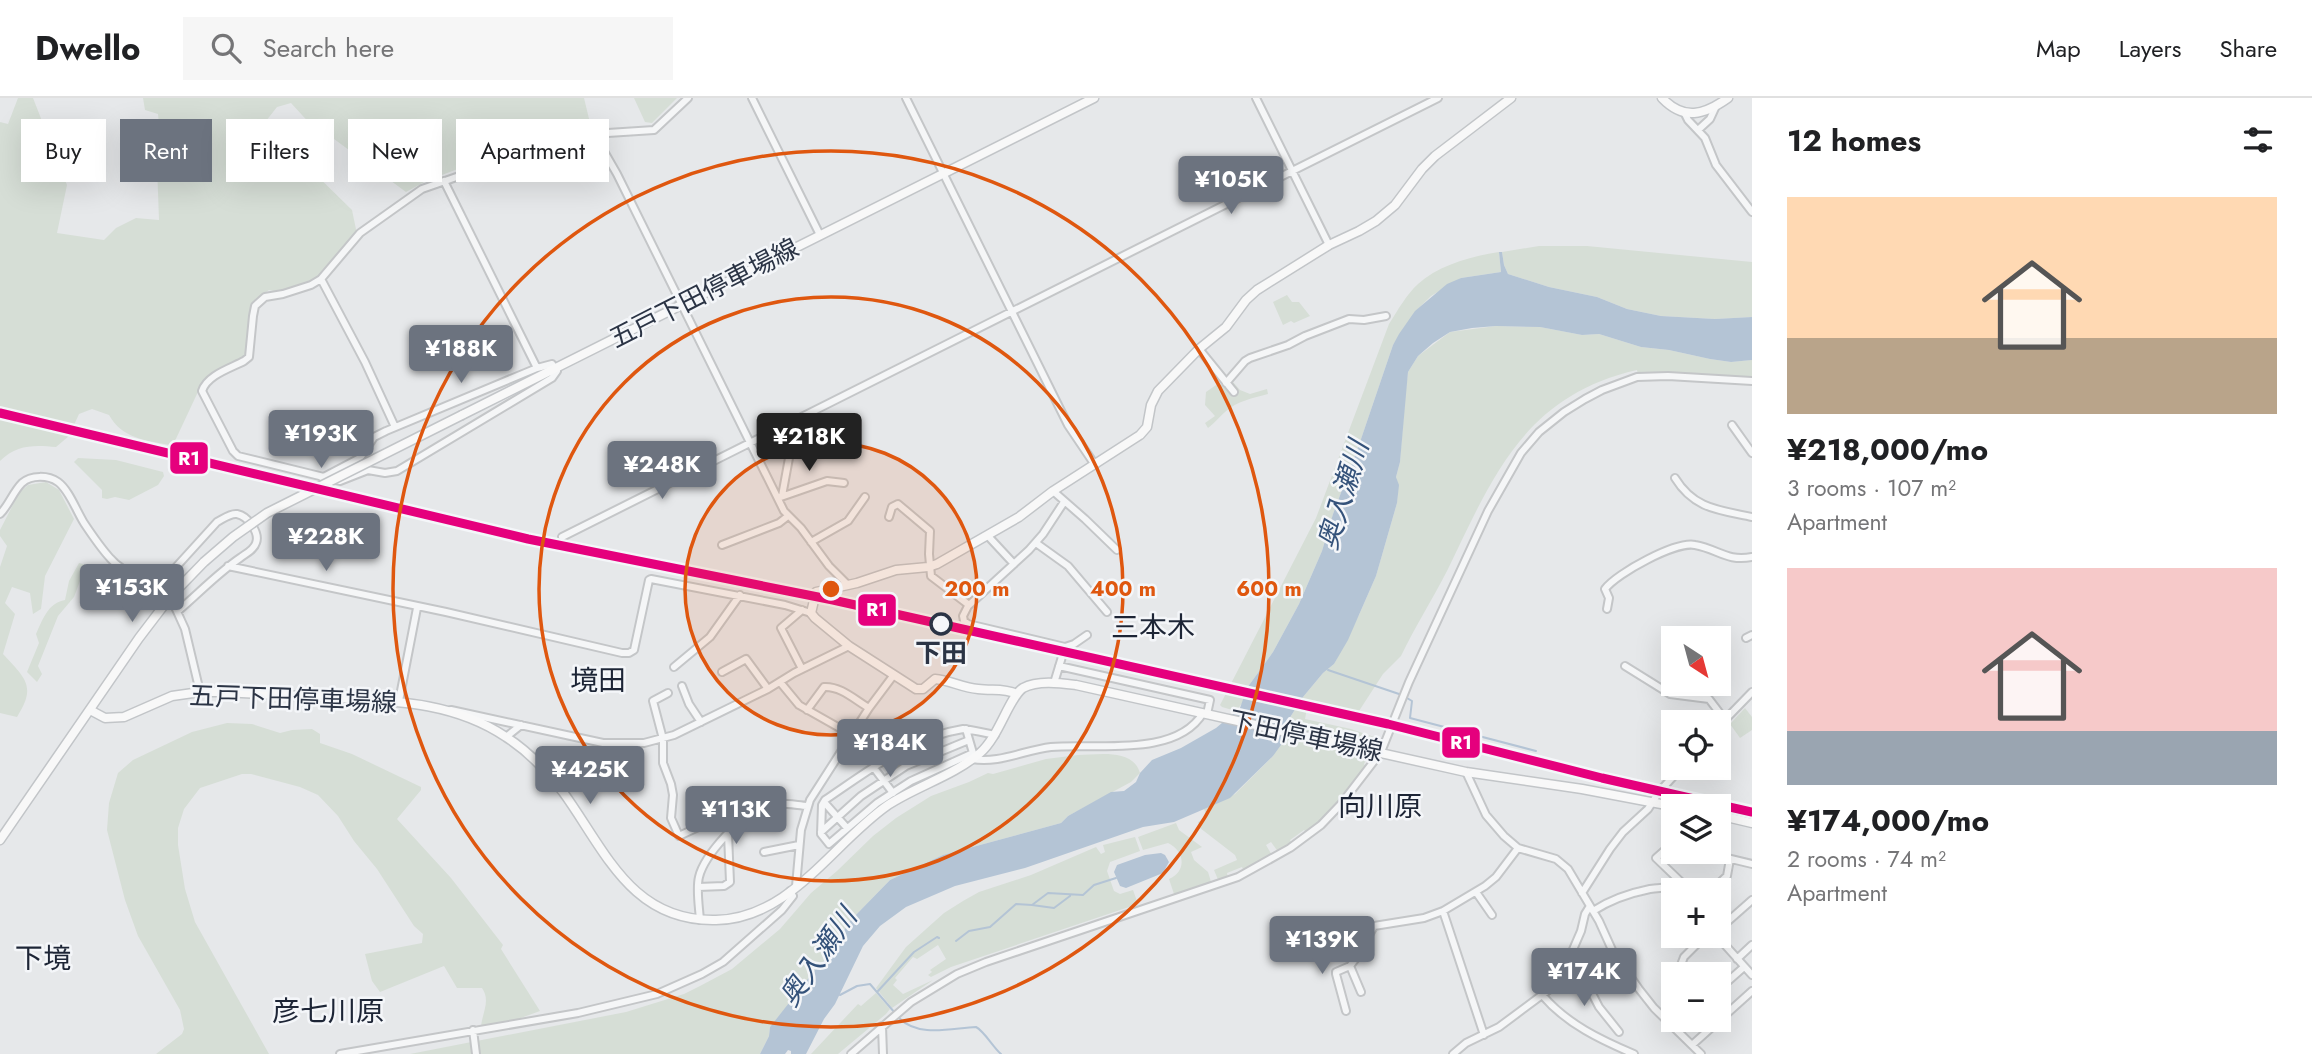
<!DOCTYPE html>
<html lang="en">
<head>
<meta charset="utf-8">
<style>
  :root { --surface:#fff; --page:#f6f6f6; --text:#202124; --muted:#757577; --line:#e0e0e0; --accent:#6c737f }
  body { margin:0; font-family:Jost,"Noto Sans JP",sans-serif; background:var(--page); color:var(--text); height:100vh; display:flex; flex-direction:column; font-size:26px; white-space:nowrap }
  * { box-sizing:border-box; margin:0 }
  p { font-size:23px; color:var(--muted) }
  .icon { flex:none; width:38px; height:38px; fill:none; stroke:currentColor; stroke-width:2; stroke-linecap:round; stroke-linejoin:round }
  .map { position:relative; flex:1; overflow:hidden }
  .side { display:flex; flex-direction:column; background:var(--surface); width:560px }
  .side>* { flex:none }
  .banner { position:absolute; left:21px; top:21px; width:665px; height:63px; display:flex; gap:14px }
  .needle { width:46px; rotate:144deg }
  .fabs { position:absolute; left:1661px; top:528px; display:grid; gap:14px }
  .fabs a { display:grid; place-items:center; width:70px; height:70px; border-radius:0px; background:var(--surface); box-shadow:0 7px 28px #0002; font-size:35px }
  .price { position:absolute; translate:-50% -60px; padding:0 16px; border-radius:7px; background:var(--accent); color:#fff; font-size:23px; line-height:46px; filter:drop-shadow(0 2px 4px #0008) }
  .price::after { content:''; position:absolute; left:50%; top:42px; width:21px; height:16px; margin-left:-10px; background:inherit; clip-path:polygon(0 0,100% 0,50% 100%) }
  .price.current { background:#222; color:#fff }
  ul { padding:0; list-style:none }
  li { display:grid; align-content:center; gap:14px; height:371px; padding:0 35px }
  li span { display:grid; place-items:center; height:217px; border-radius:0px; color:#555 }
  li>.icon { margin-inline-start:auto }
  span .icon { width:126px; height:126px; fill:#fffc; stroke-width:1 }
  li b { font-size:30px }
  h2 { display:flex; justify-content:space-between; align-items:center; height:84px; padding:0 35px; font-size:30px }
  .chip { padding:0 24px; border-radius:0px; background:var(--surface); box-shadow:0 7px 28px #0002; font-size:24px; line-height:63px }
  .chip.current { background:var(--accent); color:#fff }
  header { display:flex; align-items:center; gap:42px; box-sizing:border-box; height:98px; padding:0 35px; background:var(--surface); border-bottom:2px solid var(--line) }
  header strong { font-size:33px }
  nav { display:flex; gap:38px; margin-inline-start:auto; font-size:24px }
  .search { width:490px; height:63px; background:var(--page); display:flex; align-items:center; gap:18px; box-sizing:border-box; padding:0 24px; border-radius:0px; color:var(--muted); font-size:26px }
  main { display:flex; flex:1; min-height:0 }
  .map>svg:first-child { display:block }
  .green { fill:#d6ded6 }
  .water { fill:#b4c4d5 }
  .lines { fill:none; stroke-linecap:round; stroke-linejoin:round }
  .stream { stroke:#b4c4d5; stroke-width:2 }
  .minor-casing { stroke:#c4c6c8; stroke-width:10 }
  .major-casing { stroke:#c2c5c8; stroke-width:11 }
  .minor { stroke:#f5f6f7; stroke-width:6 }
  .major { stroke:#f8f8f8; stroke-width:8 }
  .major-bridge-casing { stroke:#c2c5c8; stroke-width:11; stroke-linecap:butt }
  .major-bridge { stroke:#f8f8f8; stroke-width:8 }
  .rail-1-casing { stroke:#f4f6f9; stroke-width:14 }
  .rail-1 { stroke:#e5007d; stroke-width:9 }
  .ring { fill:none; stroke:#df570f; stroke-width:3.5 }
  .stop-dot { fill:#f4f6f9; stroke:#2b3445; stroke-width:3.5 }
  .labels { text-anchor:middle; dominant-baseline:central; stroke-width:5; stroke-linejoin:round; paint-order:stroke }
  .street-label { font-size:26px; fill:#2b3445; stroke:#f4f6f9 }
  .stop-label { font-size:26px; font-weight:bold; fill:#2b3445; stroke:#f4f6f9 }
  .water-label { font-size:28px; font-style:italic; fill:#34527a; stroke:#f4f6f9 }
  .neighbourhood-label { font-size:28px; fill:#1d2536; stroke:#f4f6f9 }
  .centre { fill:#df570f; stroke:#f4f6f9; stroke-width:3.5 }
  .ring-label { font-size:21px; text-anchor:middle; font-weight:bold; fill:#df570f; stroke:#f4f6f9; stroke-width:5; stroke-linejoin:round; paint-order:stroke }
  .line-badge { stroke:#f4f6f9; stroke-width:2.5 }
  .badge-label { font-size:19px; text-anchor:middle; font-weight:bold; fill:#fff }
</style>
</head>
<body>
<header>
<strong>Dwello</strong>
<div class="search"><svg class="icon" aria-label="search" viewBox="0 0 24 24"><circle cx="10" cy="10" r="6"/><path d="M15 15l6 6"/></svg>Search here</div>
<nav><a>Map</a><a>Layers</a><a>Share</a></nav>
</header>
<main>
<div class="map">
<svg width="1752" height="956" viewBox="0 0 1752 956">
  <rect width="100%" height="100%" fill="#e6e8ea"/>
  <path class="green" d="M18 0H33L67 87 57 135 104 142 116 130 136 120 159 122 157 67 161 50 158 16 145 12 143 0H584L591 29 545 41 484 62 477 55H469L463 69 426 83 406 94 334 41 313 29 291 5 277 9 266 23 268 40 286 61 303 64 352 112 358 141 322 180 294 197 269 192C245 207 249 230 246 257L239 263 204 281 174 345 169 347C144 342 122 340 109 317L92 311 79 316 69 338 56 349C35 347 17 346 0 363V24L8 26Z
    M634 0H677L652 25 645 24Z
    M1539 148H1587L1752 164V219L1715 221 1661 218 1627 211 1597 199 1549 189 1508 176 1504 167 1502 154Z
    M1499 154 1501 174 1461 180 1431 198 1416 213 1393 247 1360 344 1333 416 1322 453 1299 506 1273 554 1247 590 1244 603 1236 613 1222 609 1220 607 1316 420 1389 226C1398 212 1406 197 1418 186 1439 167 1472 158 1499 154Z
    M1287 197 1292 204H1299L1310 218 1294 225 1291 223 1283 227 1273 204Z
    M1496 228 1540 229 1582 237 1599 236 1641 249 1669 252 1710 261 1731 264 1752 262V280L1664 274 1638 277 1637 272C1524 298 1493 378 1447 473 1432 502 1415 529 1401 558L1383 576 1359 613 1356 615 1308 604 1305 621 1351 631 1377 640 1364 666 1367 670 1340 705 1307 735 1304 732 1290 742 1292 746 1279 755 1271 744 1266 747 1273 759 1244 774 1242 769 1227 775 1228 781 1219 784 1214 772 1237 762 1235 757 1200 730 1198 724 1207 719 1204 711 1235 696 1273 658 1289 621 1303 599 1323 575 1334 566 1359 517 1376 478 1397 405 1398 387 1396 379 1400 364 1405 299 1408 274 1418 258 1450 234Z
    M1233 284 1240 292 1250 296 1267 291 1268 296C1253 300 1237 303 1225 314 1219 319 1215 325 1208 330L1205 325 1215 318 1205 307 1206 294 1219 285 1225 290Z
    M78 360 116 362 163 374 164 378 158 387 129 402 115 399 107 401 102 400V392L74 364Z
    M46 384 59 392 74 421 45 478 41 511 33 516 30 495 12 489 5 505 15 516 3 556C25 580 37 588 17 619L0 615V469L7 448 0 438V432L19 395 28 387Z
    M79 465 86 467 74 499 58 518 38 568 42 576 37 584 27 574 39 545 36 536C43 521 48 505 65 502L69 483Z
    M1745 610 1752 619V632L1740 640 1730 626Z
    M227 625 252 626 280 635 292 632 312 631 320 636V645L352 656 421 689V692L397 721 451 780 503 847 501 851 540 913 507 925 481 929C482 915 491 903 482 890H457L444 868 380 894 372 883 365 856 422 845 423 836 414 828 377 771 354 743 338 718 318 697 300 689 251 676H242L200 690 184 711 178 730V747L185 791 195 824 269 956H156L182 936 184 931 180 912 138 838 125 802 107 732 109 705 118 675 133 662 192 634Z
    M1078 657C1098 657 1133 650 1140 675L1131 684 1068 718 1061 725 943 757 890 782 850 823 826 861 770 929 769 938 760 956H410L626 914 684 896 700 888 732 871 780 831 811 795 837 773 873 738 896 720 931 698 969 684 988 675 993 676 1046 661Z
    M1176 725 1179 732 1202 749 1191 754 1194 762 1208 774 1212 787 1175 799 1169 781C1187 773 1185 753 1168 745L1143 752 1138 739Z
    M1135 739 1140 753 1110 764 1107 773 1114 793 1120 796 1133 792 1138 806 951 869 931 879 928 877 932 874 930 872 946 861 938 847 917 861 913 859 895 880 897 882 893 887 903 896 933 882 892 910 876 890 906 849 944 815 963 803 979 794 1031 777 1096 749 1101 756 1105 754 1103 747Z
    M876 895 890 911 886 916 838 956H811L858 906 861 908Z"/>
  <path class="water" d="M1499 154H1502L1504 167 1508 176 1549 189 1597 199 1627 211 1661 218 1715 221 1752 219V262L1731 264 1710 261 1669 252 1641 249 1599 236 1582 237 1540 229 1496 228 1472 230 1450 234 1433 245 1418 258 1408 274 1400 364 1396 379 1399 387 1397 405 1376 478 1348 542 1334 566 1323 575 1303 599 1289 621 1286 640 1273 658 1230 700 1174 724 1143 729 1025 770 955 788 906 809 880 828 863 848 835 906 824 921 806 956H791V953L788 952 785 956H760L769 938 770 929 815 872 826 861 850 823 890 782 943 757 1061 725 1068 718 1111 694 1124 693 1136 684 1140 675 1152 662 1181 650 1216 630 1240 610 1247 590 1273 554 1299 506 1322 453 1333 416 1360 344 1393 247 1399 236 1415 213 1447 186 1461 180 1501 174Z
    M1161 755 1165 757 1169 764 1163 775 1126 790 1120 788 1114 774 1117 767 1145 757Z"/>
  <g class="lines">
    <path class="stream" d="M1328 572 1402 597
      M1407 600 1412 603 1410 620 1536 653
      M1032 807 1054 810 1070 798
      M956 843 969 833 990 829 1016 806 1032 807 1048 795 1083 797 1094 787 1116 780
      M878 893 914 854 937 839 939 840
      M840 897 857 888 870 886 895 915
      M899 920C919 940 952 930 976 929 984 933 993 949 1001 956"/>
    <defs>
      <path id="minor" d="M752 0 820 137
        M906 0 1068 327 1095 367
        M1256 0 1329 147
        M1684 14 1688 22 1705 40 1716 67 1752 114
        M1698 32 1710 21 1716 8
        M594 36 617 76 784 413 801 430 829 468 847 486
        M444 83 537 270
        M321 181 365 264 395 329
        M1199 251 1234 294
        M1226 285 1245 263 1250 260 1288 247 1305 238 1349 221 1364 222 1386 218
        M1732 327 1752 355
        M322 380 360 360 374 339 386 333 537 270 552 266 557 273 552 280 397 373 385 375 368 372 340 383 238 358 233 353 202 293C207 277 231 270 244 263L249 259 253 218 255 208 265 199 283 196 311 187 321 181 360 135 422 91 577 37 654 32 688 0
        M1675 380C1694 411 1719 412 1752 419
        M1053 393 1085 421 1117 452
        M782 398 789 360
        M778 400 827 383 844 385
        M1064 404 1043 436 1029 452 968 508 963 518 964 523 968 526 1065 549 1074 546 1087 537
        M0 416C9 407 13 394 22 385 31 377 48 377 58 384 69 392 76 412 84 425 92 437 100 449 110 460 124 477 148 479 162 496
        M889 419 892 409 898 406 930 433 929 456 931 478 969 507
        M988 438 1014 466
        M562 439 1438 0
        M811 444 848 423 865 399
        M1036 445 1068 468 1107 514
        M722 447 779 425 788 418
        M228 468 446 514 622 555H629L634 552 649 482 651 481 785 507 811 515
        M157 490 217 424C223 421 230 415 237 416 248 418 260 435 256 445 254 452 245 456 240 460 218 475 199 495 178 513
        M175 509 185 531 200 594
        M1607 511 1609 500 1605 491C1617 475 1676 443 1695 447 1718 451 1727 464 1752 459
        M802 512 781 530 802 571
        M1746 540 1752 537
        M1059 568 1210 602 1207 616
        M1625 568 1670 596 1709 601 1725 622
        M674 569 710 539 740 497
        M722 574 746 561 768 591
        M780 584 799 607 852 637
        M1054 585 1065 549
        M682 588 689 606 701 624
        M668 595 653 603 663 641V665L671 686 673 697 671 720 679 738 711 723 733 716H737L743 722
        M399 603 417 510
        M451 612 603 645H644L674 637 768 591 794 575 849 548
        M807 612 824 589C841 588 855 602 869 610
        M1718 629 1752 594
        M966 631 973 655 911 683 877 705 829 746 821 736 822 707 825 702C868 673 911 639 963 631 974 632 985 635 995 637
        M506 639 521 627
        M972 661C998 666 1025 652 1051 649 1095 645 1176 660 1203 615
        M874 670 893 695
        M1466 674 1486 717 1504 738 1518 750 1556 761 1568 771 1599 823 1613 854 1639 891 1654 910 1701 956
        M824 704 847 730
        M821 734 861 698 906 668 969 642
        M1673 745 1656 760 1681 784 1686 793
        M764 754 799 747
        M1702 754 1752 766
        M796 788 801 732 810 702 869 610 893 578
        M698 789 724 788 730 784 728 736
        M1711 793 1727 778 1730 761
        M1476 794 1492 817
        M1582 795 1610 751 1623 734 1648 711 1659 694 1681 670
        M1443 813 1484 937
        M1593 813C1610 802 1630 795 1650 791 1662 789 1671 791 1681 784
        M700 822C699 808 696 791 699 779 704 757 743 715 764 708 776 703 794 707 807 708
        M1718 832 1752 802
        M1717 838 1752 877
        M1737 861 1752 847
        M1567 866 1582 876 1599 909 1619 934
        M1582 876 1594 864 1613 853
        M1677 877 1684 859 1705 838
        M1718 892 1744 869
        M1361 894 1350 868 1357 859 1374 828 1424 820 1443 813 1485 788 1496 779 1518 750
        M1543 898C1567 926 1601 942 1634 956
        M1346 913 1336 876V874L1350 868
        M1703 922 1709 931
        M882 928 883 956
        M473 932 476 956
        M1692 947 1752 893
        M340 956 578 915 657 896 702 876 723 864 782 812 793 798 790 793
        M851 956 911 904 957 876 986 864 1238 779 1290 750 1321 727 1341 706 1381 654 1409 584 1488 413 1521 355 1539 334 1564 314 1585 301 1602 292 1637 279 1668 278 1752 283
        M1453 956 1466 945 1499 929 1550 891 1565 870 1581 833 1585 816 1590 808"/>
      <path id="major" d="M1662 0C1684 23 1704 17 1728 0
        M462 317 1094 0
        M1017 596C1004 590 992 593 978 591 963 590 949 582 935 581L923 591H916L849 548 815 520 811 515 816 494 857 485 896 472 928 469 937 466 1019 419 1053 393 1140 337 1147 329 1151 307 1158 293 1199 251 1226 229 1246 202 1257 192 1329 147 1359 133 1376 123 1395 107 1422 71 1435 58 1511 0
        M90 612 105 620 124 619 172 598 200 594H223C261 596 300 598 339 600 398 603 456 605 506 639 528 653 547 673 563 694 605 752 631 824 716 822 790 821 833 745 888 707 917 688 953 678 980 655 999 639 1009 599 1023 590 1038 582 1060 585 1076 587L1466 674 1582 691 1677 709
        M1718 717 1752 725
        M0 742 139 540 171 498 204 464"/>
    </defs>
    <use href="#minor" class="minor-casing"/>
    <use href="#major" class="major-casing"/>
    <use href="#minor" class="minor"/>
    <use href="#major" class="major"/>
    <defs>
      <path id="major-bridge" d="M204 464 233 439 267 415 462 317"/>
    </defs>
    <use href="#major-bridge" class="major-bridge-casing"/>
    <use href="#major-bridge" class="major-bridge"/>
    <defs>
      <path id="rail-1" d="M0 315 528 441 833 502 1388 626 1602 680 1752 714"/>
    </defs>
    <use href="#rail-1" class="rail-1-casing"/>
    <use href="#rail-1" class="rail-1"/>
  </g>
  <circle cx="831" cy="491" r="146" fill="#df570f" fill-opacity=".12"/>
  <g class="ring">
    <circle cx="831" cy="491" r="146"/>
    <circle cx="831" cy="491" r="292"/>
    <circle cx="831" cy="491" r="438"/>
  </g>
  <circle class="stop-dot" cx="941" cy="526" r="10"/>
  <g class="labels">
    <g class="street-label">
      <text transform="translate(704 195) rotate(-27)">五戸下田停車場線</text>
      <text transform="translate(293 601) rotate(2)">五戸下田停車場線</text>
      <text transform="translate(1306 638) rotate(12)">下田停車場線</text>
    </g>
    <g class="stop-label">
      <text x="941" y="555">下田</text>
    </g>
    <g class="water-label">
      <text transform="translate(1343 397) rotate(-73)">奥入瀬川</text>
      <text transform="translate(818 859) rotate(-55)">奥入瀬川</text>
    </g>
    <g class="neighbourhood-label">
      <text x="1153" y="529">三本木</text>
      <text x="598" y="582">境田</text>
      <text x="1380" y="708">向川原</text>
      <text x="43" y="860">下境</text>
      <text x="328" y="913">彦七川原</text>
    </g>
  </g>
  <circle cx="831" cy="491" r="10" class="centre"/>
  <g class="ring-label">
    <text x="977" y="498">200 m</text>
    <text x="1123" y="498">400 m</text>
    <text x="1269" y="498">600 m</text>
  </g>
  <g class="line-badge">
    <rect x="169" y="343" width="40" height="34" rx="7" fill="#e5007d"/>
    <rect x="857" y="495" width="40" height="34" rx="7" fill="#e5007d"/>
    <rect x="1441" y="628" width="40" height="33" rx="7" fill="#e5007d"/>
  </g>
  <g class="badge-label">
    <text x="189" y="367">R1</text>
    <text x="877" y="518">R1</text>
    <text x="1461" y="651">R1</text>
  </g>
</svg>
<div class="fabs">
<a><svg class="needle" viewBox="-14 -14 28 28"><path d="M0-13l5 13h-10z" fill="#e53935"/><path d="M0 13l5-13h-10z" fill="#757577"/></svg></a>
<a><svg class="icon" aria-label="locate" viewBox="0 0 24 24"><circle cx="12" cy="12" r="6"/><path d="M12 2v4M12 18v4M2 12h4M18 12h4"/></svg></a>
<a><svg class="icon" aria-label="layers" viewBox="0 0 24 24"><path d="M12 4l9 5-9 5-9-5zM3 14l9 5 9-5"/></svg></a>
<a>+</a>
<a>−</a>
</div>
<b class="price" style="left:1231px;top:118px">¥105K</b>
<b class="price" style="left:461px;top:287px">¥188K</b>
<b class="price" style="left:321px;top:372px">¥193K</b>
<b class="price current" style="left:809px;top:375px">¥218K</b>
<b class="price" style="left:662px;top:403px">¥248K</b>
<b class="price" style="left:326px;top:475px">¥228K</b>
<b class="price" style="left:132px;top:526px">¥153K</b>
<b class="price" style="left:890px;top:681px">¥184K</b>
<b class="price" style="left:590px;top:708px">¥425K</b>
<b class="price" style="left:736px;top:748px">¥113K</b>
<b class="price" style="left:1322px;top:878px">¥139K</b>
<b class="price" style="left:1584px;top:910px">¥174K</b>
<div class="banner">
<a class="chip">Buy</a>
<a class="chip current">Rent</a>
<a class="chip">Filters</a>
<a class="chip">New</a>
<a class="chip">Apartment</a>
</div>
</div>
<section class="side">
<h2>12 homes<svg class="icon" aria-label="filters" viewBox="0 0 24 24"><path d="M4 7h16M4 17h16"/><circle cx="9" cy="7" r="2"/><circle cx="15" cy="17" r="2"/></svg></h2>
<ul>
<li><span style="background:linear-gradient(#ffd9b3 65%,#b9a48a 0)"><svg class="icon" aria-label="home" viewBox="0 0 24 24"><path d="M3 11l9-7 9 7M6 9v11h12V9"/></svg></span><div><b>¥218,000/mo</b><p>3 rooms · 107 m²</p><p>Apartment</p></div></li>
<li><span style="background:linear-gradient(#f6c9c9 75%,#9aa5b1 0)"><svg class="icon" aria-label="home" viewBox="0 0 24 24"><path d="M3 11l9-7 9 7M6 9v11h12V9"/></svg></span><div><b>¥174,000/mo</b><p>2 rooms · 74 m²</p><p>Apartment</p></div></li>
</ul>
</section>
</main>
</body>
</html>
